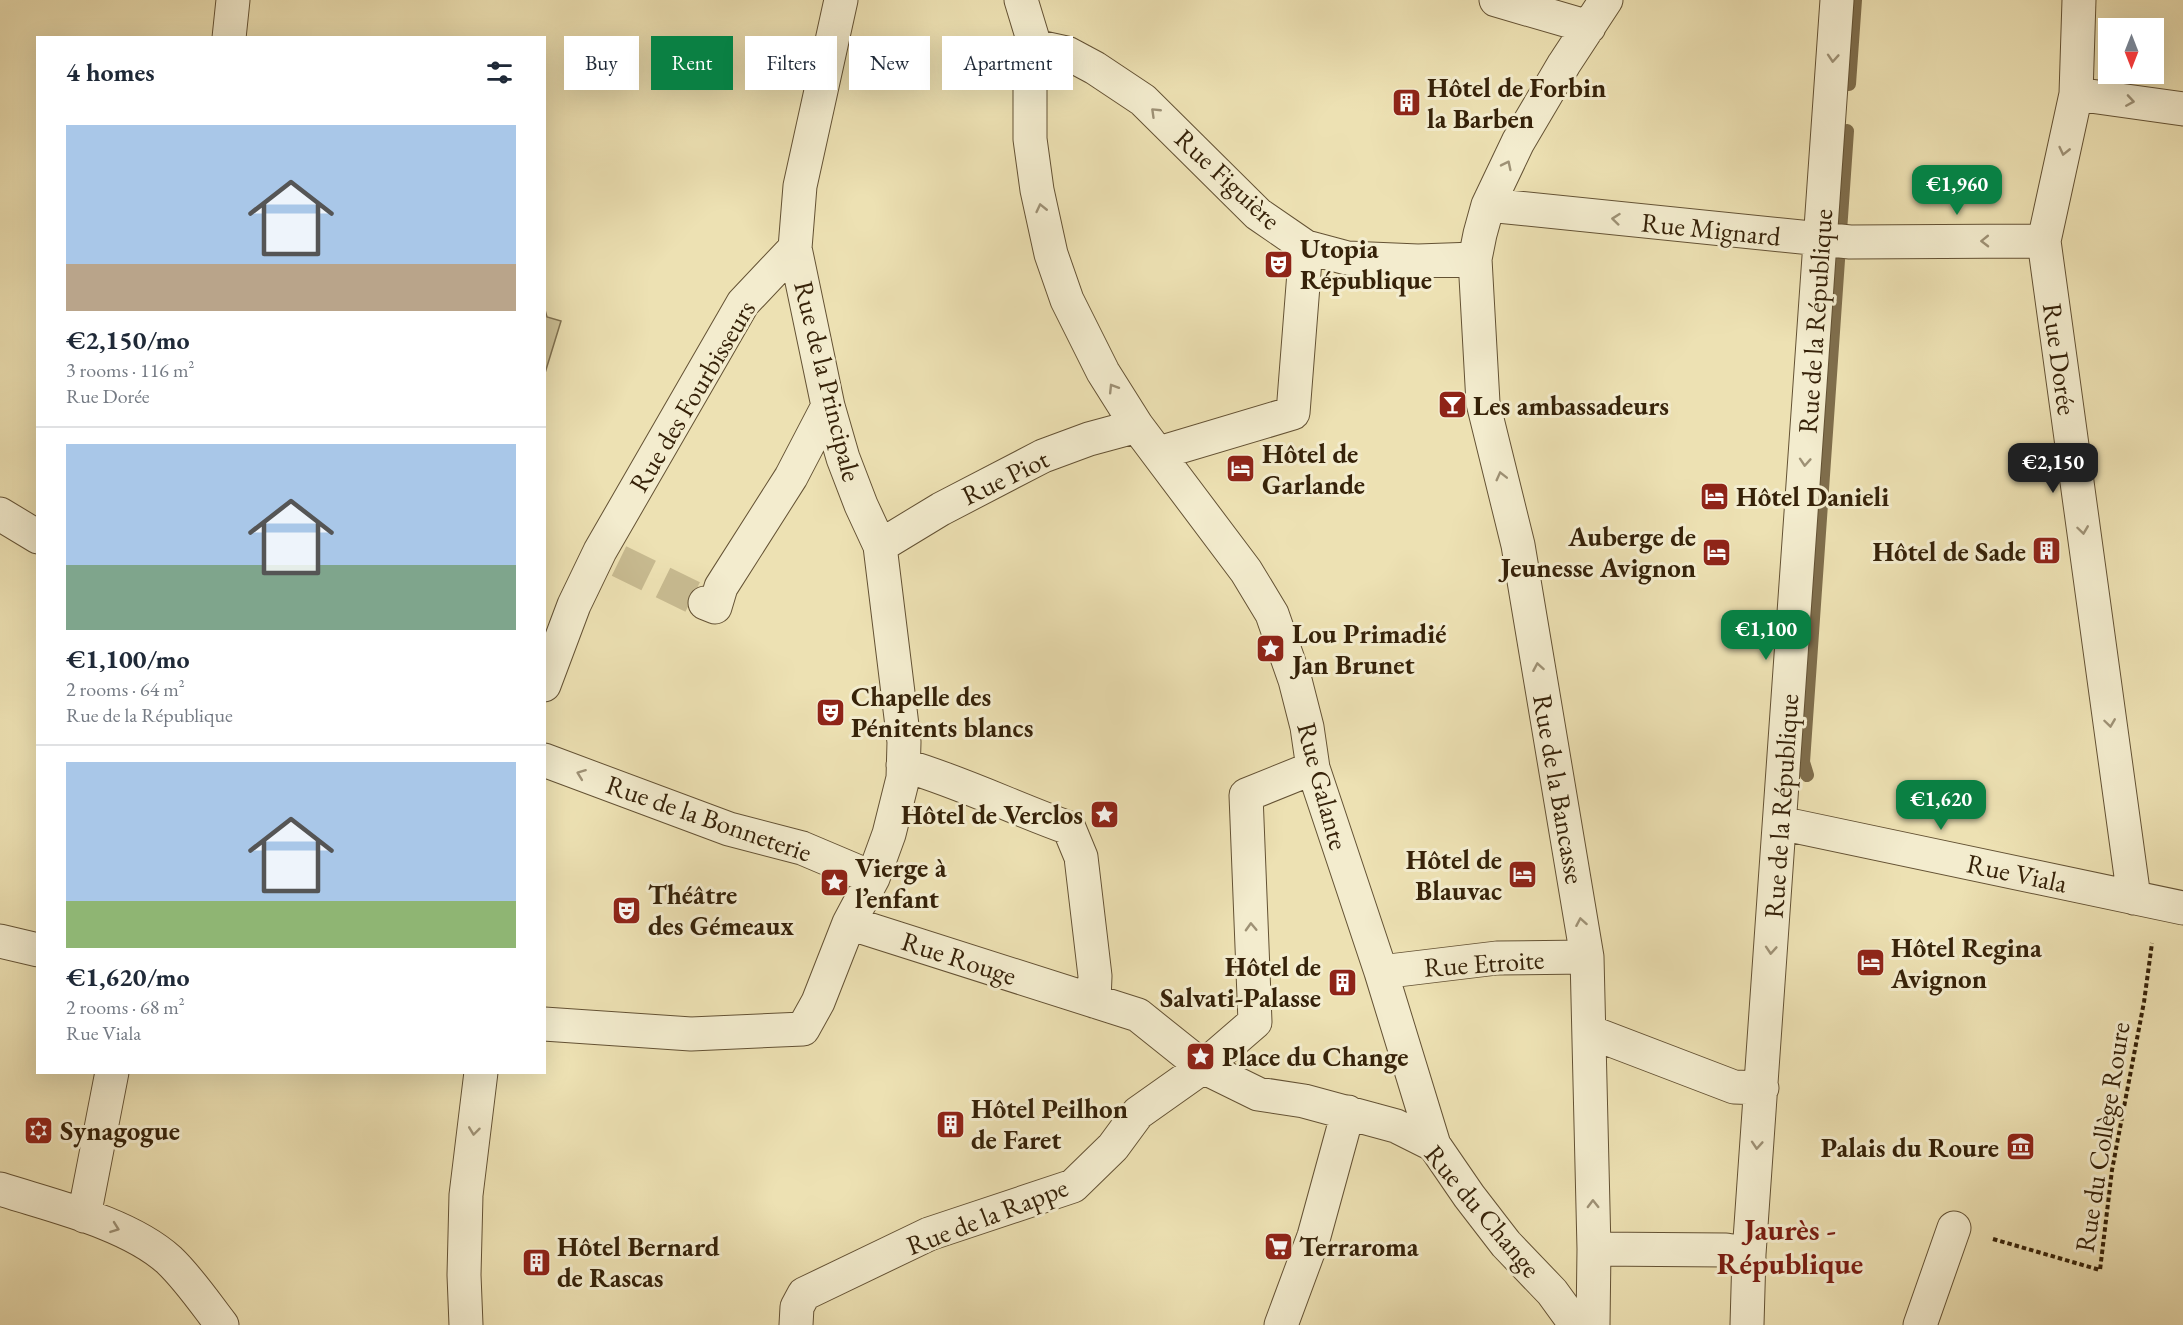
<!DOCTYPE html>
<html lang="en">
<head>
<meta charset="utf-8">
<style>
  :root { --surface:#fff; --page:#f6f6f7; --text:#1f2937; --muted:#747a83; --line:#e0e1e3; --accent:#0b8043 }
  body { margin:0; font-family:"EB Garamond",serif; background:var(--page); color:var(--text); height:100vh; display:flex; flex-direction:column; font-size:22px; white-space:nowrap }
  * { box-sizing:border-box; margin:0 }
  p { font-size:20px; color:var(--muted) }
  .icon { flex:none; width:33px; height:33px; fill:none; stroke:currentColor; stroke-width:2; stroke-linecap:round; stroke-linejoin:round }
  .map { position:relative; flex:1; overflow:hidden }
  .details { position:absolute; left:36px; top:36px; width:510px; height:1038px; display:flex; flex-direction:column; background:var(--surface); border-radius:0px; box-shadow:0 6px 24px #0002 }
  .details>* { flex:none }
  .top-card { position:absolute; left:564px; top:36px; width:570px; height:54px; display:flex; gap:12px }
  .needle { width:39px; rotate:180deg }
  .controls { position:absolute; left:2098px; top:18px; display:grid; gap:12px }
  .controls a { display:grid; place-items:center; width:66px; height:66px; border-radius:0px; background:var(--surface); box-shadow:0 6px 24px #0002; font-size:30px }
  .price { position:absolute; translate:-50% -51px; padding:0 14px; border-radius:12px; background:var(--accent); color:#fff; font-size:20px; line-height:39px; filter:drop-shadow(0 2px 3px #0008) }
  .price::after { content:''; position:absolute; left:50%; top:36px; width:18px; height:14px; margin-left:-9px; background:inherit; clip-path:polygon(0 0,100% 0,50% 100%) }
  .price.on { background:#222; color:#fff }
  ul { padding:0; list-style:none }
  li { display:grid; align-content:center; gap:12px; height:318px; padding:0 30px }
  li+li { border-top:2px solid var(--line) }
  li span { display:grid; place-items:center; height:186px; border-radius:0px; color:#555 }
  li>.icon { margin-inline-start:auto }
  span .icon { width:108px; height:108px; fill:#fffc; stroke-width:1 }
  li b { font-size:26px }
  h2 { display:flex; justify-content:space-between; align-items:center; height:72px; padding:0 30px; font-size:26px }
  .pill { padding:0 21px; border-radius:0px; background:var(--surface); box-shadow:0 6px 24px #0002; font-size:21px; line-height:54px }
  .pill.on { background:var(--accent); color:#fff }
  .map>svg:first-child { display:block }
  .green { fill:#cec196; stroke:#827250; stroke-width:1.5 }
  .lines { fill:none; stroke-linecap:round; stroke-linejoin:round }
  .stream { stroke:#7f6e4c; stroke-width:14 }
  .street-tunnel { stroke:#c8bb91; stroke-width:33; stroke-dasharray:33 16; stroke-linecap:butt }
  .street-casing { stroke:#645234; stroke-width:35 }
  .path { stroke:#362209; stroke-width:4; stroke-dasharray:4.5 3; stroke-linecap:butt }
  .street { stroke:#f3ecce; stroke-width:33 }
  .oneway { stroke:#9e9175 }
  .labels { text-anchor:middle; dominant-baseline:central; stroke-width:6; stroke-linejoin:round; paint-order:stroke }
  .poi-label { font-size:27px; font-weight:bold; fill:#362209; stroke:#f3ecce; text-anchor:start }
  .street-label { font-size:27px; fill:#362209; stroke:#f3ecce }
  .quarter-label { font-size:30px; font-weight:bold; fill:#7a1f14; stroke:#f3ecce }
</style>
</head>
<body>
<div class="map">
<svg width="2183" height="1325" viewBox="0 0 2183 1325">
  <rect width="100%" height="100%" fill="#ede1b3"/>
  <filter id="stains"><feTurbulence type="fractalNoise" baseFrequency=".00333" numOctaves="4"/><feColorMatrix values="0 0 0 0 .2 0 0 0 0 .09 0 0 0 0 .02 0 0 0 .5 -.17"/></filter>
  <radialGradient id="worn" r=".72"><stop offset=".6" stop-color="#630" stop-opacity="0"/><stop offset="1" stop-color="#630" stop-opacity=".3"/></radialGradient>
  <path class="green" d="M545 310 547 317 561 321 545 373Z"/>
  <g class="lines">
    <path class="stream" d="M1849 84 1855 0
      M1807 775 1803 762 1847 131"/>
    <path class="street-tunnel" d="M619 561 705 603"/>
    <defs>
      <path id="street" d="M1021 0 1035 46 1030 87V139L1037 190 1051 254 1067 300 1103 372 1137 426 1246 571 1272 614 1295 680 1307 727 1313 768 1381 972 1434 1145
        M1496 0 1589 27
        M2079 0 2076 94 2044 241 2134 898
        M229 38 233 0
        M1035 46 1067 53 1095 68 1143 100 1258 214 1306 247 1347 258 1418 261 1475 259
        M2076 94 2183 109
        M1488 205 1850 242 2044 241
        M795 248 828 406 843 458 861 505 880 546 904 742 903 778 889 834 873 878 849 923 1138 1015 1203 1067 1258 1094 1304 1101 1396 1126 1434 1145 1469 1196 1506 1244 1552 1292 1576 1325
        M1159 453 1293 413 1306 247
        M0 514 38 537
        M880 546 941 509 1043 456 1089 439 1137 426
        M705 603 715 607 721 587 791 477 828 406
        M544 685 574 605 600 551 743 303 795 248 800 186 841 0
        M544 760 729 829 802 848 873 878
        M903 765C961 782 1013 808 1069 828L1081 857 1095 976 1094 1001
        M1780 823 2183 908
        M0 941 38 950
        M1381 972 1497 958 1587 957
        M544 1024 691 1034 803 1029 818 1002 849 923
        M1590 1032 1734 1087 1762 1088
        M0 1189C53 1206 128 1223 169 1260 189 1279 205 1303 222 1325
        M84 1216 112 1072
        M1594 1249 1726 1250 1749 1254
        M466 1325 464 1275 466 1195 481 1072
        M796 1325 797 1307 804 1294 929 1234 1073 1186 1113 1147 1138 1113 1203 1067 1255 1022 1246 795 1313 768
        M1281 1325 1314 1236 1348 1112
        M1593 1325 1594 1249 1587 957 1518 545 1483 403 1475 259 1480 234 1488 205 1518 142 1564 64 1606 0
        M1747 1325 1749 1254 1837 0
        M1920 1325 1954 1228"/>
    </defs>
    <use href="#street" class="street-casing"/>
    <path class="path" d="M1993 1239 2100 1270 2112 1170 2144 1002 2152 943"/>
    <use href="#street" class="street"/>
  </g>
  <defs><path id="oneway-chevron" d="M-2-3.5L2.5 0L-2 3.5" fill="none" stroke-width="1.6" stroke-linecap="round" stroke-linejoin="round" transform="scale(1.5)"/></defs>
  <g class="oneway">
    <use href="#oneway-chevron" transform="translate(1833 58) rotate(94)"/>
    <use href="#oneway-chevron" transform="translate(2130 101) rotate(9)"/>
    <use href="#oneway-chevron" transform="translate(1155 112) rotate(-136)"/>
    <use href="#oneway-chevron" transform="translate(2064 151) rotate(103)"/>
    <use href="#oneway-chevron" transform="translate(1507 165) rotate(-64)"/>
    <use href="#oneway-chevron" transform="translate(1041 208) rotate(-103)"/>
    <use href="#oneway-chevron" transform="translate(1616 219) rotate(-174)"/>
    <use href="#oneway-chevron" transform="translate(1985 241) rotate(179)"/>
    <use href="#oneway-chevron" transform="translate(1113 388) rotate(-122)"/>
    <use href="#oneway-chevron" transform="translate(1805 462) rotate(94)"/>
    <use href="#oneway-chevron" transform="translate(1501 476) rotate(-104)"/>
    <use href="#oneway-chevron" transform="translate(2083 530) rotate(82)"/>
    <use href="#oneway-chevron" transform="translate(1538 667) rotate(-100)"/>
    <use href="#oneway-chevron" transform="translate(2110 723) rotate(82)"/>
    <use href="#oneway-chevron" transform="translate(581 774) rotate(-159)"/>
    <use href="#oneway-chevron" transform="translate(1581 922) rotate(-100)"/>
    <use href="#oneway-chevron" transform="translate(1251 927) rotate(-92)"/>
    <use href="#oneway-chevron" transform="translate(1771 950) rotate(94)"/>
    <use href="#oneway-chevron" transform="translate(474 1131) rotate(97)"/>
    <use href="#oneway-chevron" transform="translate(1757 1145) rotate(94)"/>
    <use href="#oneway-chevron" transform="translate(1593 1204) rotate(-91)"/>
    <use href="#oneway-chevron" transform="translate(115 1228) rotate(20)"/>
  </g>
  <defs>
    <symbol id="building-square" viewBox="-11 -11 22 22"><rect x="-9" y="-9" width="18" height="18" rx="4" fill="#8f2418" stroke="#f3ecce"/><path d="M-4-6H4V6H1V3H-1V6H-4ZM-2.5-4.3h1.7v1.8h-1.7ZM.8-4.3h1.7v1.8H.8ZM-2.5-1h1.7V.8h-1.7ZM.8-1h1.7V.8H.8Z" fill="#fff"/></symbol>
    <symbol id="theatre-square" viewBox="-11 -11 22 22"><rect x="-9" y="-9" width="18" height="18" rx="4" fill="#8f2418" stroke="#f3ecce"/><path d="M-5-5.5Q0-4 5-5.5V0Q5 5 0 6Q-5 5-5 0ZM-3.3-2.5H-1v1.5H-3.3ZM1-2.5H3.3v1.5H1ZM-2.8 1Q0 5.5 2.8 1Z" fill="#fff"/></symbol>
    <symbol id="bar-square" viewBox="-11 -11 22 22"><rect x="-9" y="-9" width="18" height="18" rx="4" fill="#8f2418" stroke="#f3ecce"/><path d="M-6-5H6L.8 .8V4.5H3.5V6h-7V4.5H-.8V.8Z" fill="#fff"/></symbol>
    <symbol id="hotel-square" viewBox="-11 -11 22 22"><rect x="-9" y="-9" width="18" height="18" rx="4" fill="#8f2418" stroke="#f3ecce"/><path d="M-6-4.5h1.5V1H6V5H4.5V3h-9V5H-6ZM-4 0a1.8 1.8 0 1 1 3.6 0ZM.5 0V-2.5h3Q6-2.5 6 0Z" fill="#fff"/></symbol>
    <symbol id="sight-square" viewBox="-11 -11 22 22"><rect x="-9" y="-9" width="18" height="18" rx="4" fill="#8f2418" stroke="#f3ecce"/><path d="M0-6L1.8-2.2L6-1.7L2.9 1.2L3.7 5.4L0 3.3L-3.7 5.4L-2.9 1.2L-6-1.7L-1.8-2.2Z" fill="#fff"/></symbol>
    <symbol id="synagogue-square" viewBox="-11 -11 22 22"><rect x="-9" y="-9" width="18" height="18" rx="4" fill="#8f2418" stroke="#f3ecce"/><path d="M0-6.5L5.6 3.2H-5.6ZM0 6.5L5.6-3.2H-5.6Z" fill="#fff"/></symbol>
    <symbol id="museum-square" viewBox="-11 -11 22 22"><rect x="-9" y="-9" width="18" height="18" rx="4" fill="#8f2418" stroke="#f3ecce"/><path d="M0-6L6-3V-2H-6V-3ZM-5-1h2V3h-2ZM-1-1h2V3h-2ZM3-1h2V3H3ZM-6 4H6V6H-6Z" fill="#fff"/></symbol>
    <symbol id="supermarket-square" viewBox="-11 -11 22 22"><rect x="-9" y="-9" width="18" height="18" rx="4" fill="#8f2418" stroke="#f3ecce"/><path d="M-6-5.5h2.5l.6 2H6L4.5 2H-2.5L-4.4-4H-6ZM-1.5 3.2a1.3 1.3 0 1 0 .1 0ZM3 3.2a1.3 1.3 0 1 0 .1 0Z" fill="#fff"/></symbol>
  </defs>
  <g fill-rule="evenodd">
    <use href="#building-square" x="1390" y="86" width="33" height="33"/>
    <use href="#theatre-square" x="1262" y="248" width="33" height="33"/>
    <use href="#bar-square" x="1436" y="388" width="33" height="33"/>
    <use href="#hotel-square" x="1224" y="452" width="33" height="33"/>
    <use href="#hotel-square" x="1698" y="480" width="33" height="33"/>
    <use href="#building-square" x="2030" y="534" width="33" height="33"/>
    <use href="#hotel-square" x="1700" y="536" width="33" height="33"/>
    <use href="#sight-square" x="1254" y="632" width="33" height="33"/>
    <use href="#theatre-square" x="814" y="696" width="33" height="33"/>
    <use href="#sight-square" x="1088" y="798" width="33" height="33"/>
    <use href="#hotel-square" x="1506" y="858" width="33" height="33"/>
    <use href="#sight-square" x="818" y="866" width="33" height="33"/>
    <use href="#theatre-square" x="610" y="894" width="33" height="33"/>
    <use href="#hotel-square" x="1854" y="946" width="33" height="33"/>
    <use href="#building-square" x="1326" y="966" width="33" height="33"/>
    <use href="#sight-square" x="1184" y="1040" width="33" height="33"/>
    <use href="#building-square" x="934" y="1108" width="33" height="33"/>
    <use href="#synagogue-square" x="22" y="1114" width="33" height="33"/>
    <use href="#museum-square" x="2004" y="1130" width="33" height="33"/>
    <use href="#supermarket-square" x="1262" y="1230" width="33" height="33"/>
    <use href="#building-square" x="520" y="1246" width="33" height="33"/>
  </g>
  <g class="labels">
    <g class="poi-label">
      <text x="1427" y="87">Hôtel de Forbin<tspan x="1427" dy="31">la Barben</tspan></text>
      <text x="1300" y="248">Utopia<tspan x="1300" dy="31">République</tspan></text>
      <text x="1473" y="405">Les ambassadeurs</text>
      <text x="1262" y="453">Hôtel de<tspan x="1262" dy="31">Garlande</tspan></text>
      <text x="1736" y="496">Hôtel Danieli</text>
      <text x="1696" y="536" text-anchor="end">Auberge de<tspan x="1696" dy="31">Jeunesse Avignon</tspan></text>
      <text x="2026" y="551" text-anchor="end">Hôtel de Sade</text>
      <text x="1292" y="633">Lou Primadié<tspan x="1292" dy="31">Jan Brunet</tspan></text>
      <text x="851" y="696">Chapelle des<tspan x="851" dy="31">Pénitents blancs</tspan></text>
      <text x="1083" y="814" text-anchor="end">Hôtel de Verclos</text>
      <text x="1502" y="859" text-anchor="end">Hôtel de<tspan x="1502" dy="31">Blauvac</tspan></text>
      <text x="855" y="867">Vierge à<tspan x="855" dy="31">l’enfant</tspan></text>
      <text x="648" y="894">Théâtre<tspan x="648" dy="31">des Gémeaux</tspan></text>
      <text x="1891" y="947">Hôtel Regina<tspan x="1891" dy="31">Avignon</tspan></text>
      <text x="1321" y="966" text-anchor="end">Hôtel de<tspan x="1321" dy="31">Salvati-Palasse</tspan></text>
      <text x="1222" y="1056">Place du Change</text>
      <text x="971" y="1108">Hôtel Peilhon<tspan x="971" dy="31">de Faret</tspan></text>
      <text x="60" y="1130">Synagogue</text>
      <text x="1999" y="1147" text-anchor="end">Palais du Roure</text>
      <text x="557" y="1246">Hôtel Bernard<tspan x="557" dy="31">de Rascas</tspan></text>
      <text x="1299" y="1246">Terraroma</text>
    </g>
    <g class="street-label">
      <text transform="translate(1228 179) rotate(43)">Rue Figuière</text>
      <text transform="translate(1711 229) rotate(6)">Rue Mignard</text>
      <text transform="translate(1815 321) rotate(-86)">Rue de la République</text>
      <text transform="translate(2060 359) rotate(82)">Rue Dorée</text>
      <text transform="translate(828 381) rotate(76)">Rue de la Principale</text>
      <text transform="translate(692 396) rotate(-59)">Rue des Fourbisseurs</text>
      <text transform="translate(1005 477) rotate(-26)">Rue Piot</text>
      <text transform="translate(1323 786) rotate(75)">Rue Galante</text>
      <text transform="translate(1559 789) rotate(80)">Rue de la Bancasse</text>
      <text transform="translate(1781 806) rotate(-86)">Rue de la République</text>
      <text transform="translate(709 818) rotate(19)">Rue de la Bonneterie</text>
      <text transform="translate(2017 873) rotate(12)">Rue Viala</text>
      <text transform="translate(959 958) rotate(18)">Rue Rouge</text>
      <text transform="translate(1484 963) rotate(-4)">Rue Etroite</text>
      <text transform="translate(2102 1137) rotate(-81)">Rue du Collège Roure</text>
      <text transform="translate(1483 1211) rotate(50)">Rue du Change</text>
      <text transform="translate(987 1216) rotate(-21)">Rue de la Rappe</text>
    </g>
    <g class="quarter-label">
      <text x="1790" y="1229">Jaurès -<tspan x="1790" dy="34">République</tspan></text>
    </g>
  </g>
  <rect width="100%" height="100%" filter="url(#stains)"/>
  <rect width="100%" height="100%" fill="url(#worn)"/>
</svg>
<div class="controls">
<a><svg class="needle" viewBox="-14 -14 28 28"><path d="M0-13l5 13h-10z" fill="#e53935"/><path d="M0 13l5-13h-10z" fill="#747a83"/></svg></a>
</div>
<b class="price" style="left:1957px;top:216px">€1,960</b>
<b class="price on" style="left:2053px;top:494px">€2,150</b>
<b class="price" style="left:1766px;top:661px">€1,100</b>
<b class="price" style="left:1941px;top:831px">€1,620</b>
<div class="top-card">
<a class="pill">Buy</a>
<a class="pill on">Rent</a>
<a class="pill">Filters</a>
<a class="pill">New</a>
<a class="pill">Apartment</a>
</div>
<section class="details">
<h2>4 homes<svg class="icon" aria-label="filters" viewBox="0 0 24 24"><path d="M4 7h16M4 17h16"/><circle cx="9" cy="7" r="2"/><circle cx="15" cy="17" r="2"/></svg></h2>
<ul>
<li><span style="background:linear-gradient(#a9c7e8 75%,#b9a48a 0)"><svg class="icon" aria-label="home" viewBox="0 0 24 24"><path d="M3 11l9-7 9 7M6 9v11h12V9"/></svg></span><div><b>€2,150/mo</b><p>3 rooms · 116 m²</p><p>Rue Dorée</p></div></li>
<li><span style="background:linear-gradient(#a9c7e8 65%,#7fa58c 0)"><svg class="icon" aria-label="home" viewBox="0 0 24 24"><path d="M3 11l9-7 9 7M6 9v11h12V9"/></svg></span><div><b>€1,100/mo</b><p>2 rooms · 64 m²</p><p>Rue de la République</p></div></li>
<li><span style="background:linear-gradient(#a9c7e8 75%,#8fb573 0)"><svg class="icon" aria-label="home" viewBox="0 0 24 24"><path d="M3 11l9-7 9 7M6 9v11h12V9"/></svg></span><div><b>€1,620/mo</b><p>2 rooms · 68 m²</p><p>Rue Viala</p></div></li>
</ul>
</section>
</div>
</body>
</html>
